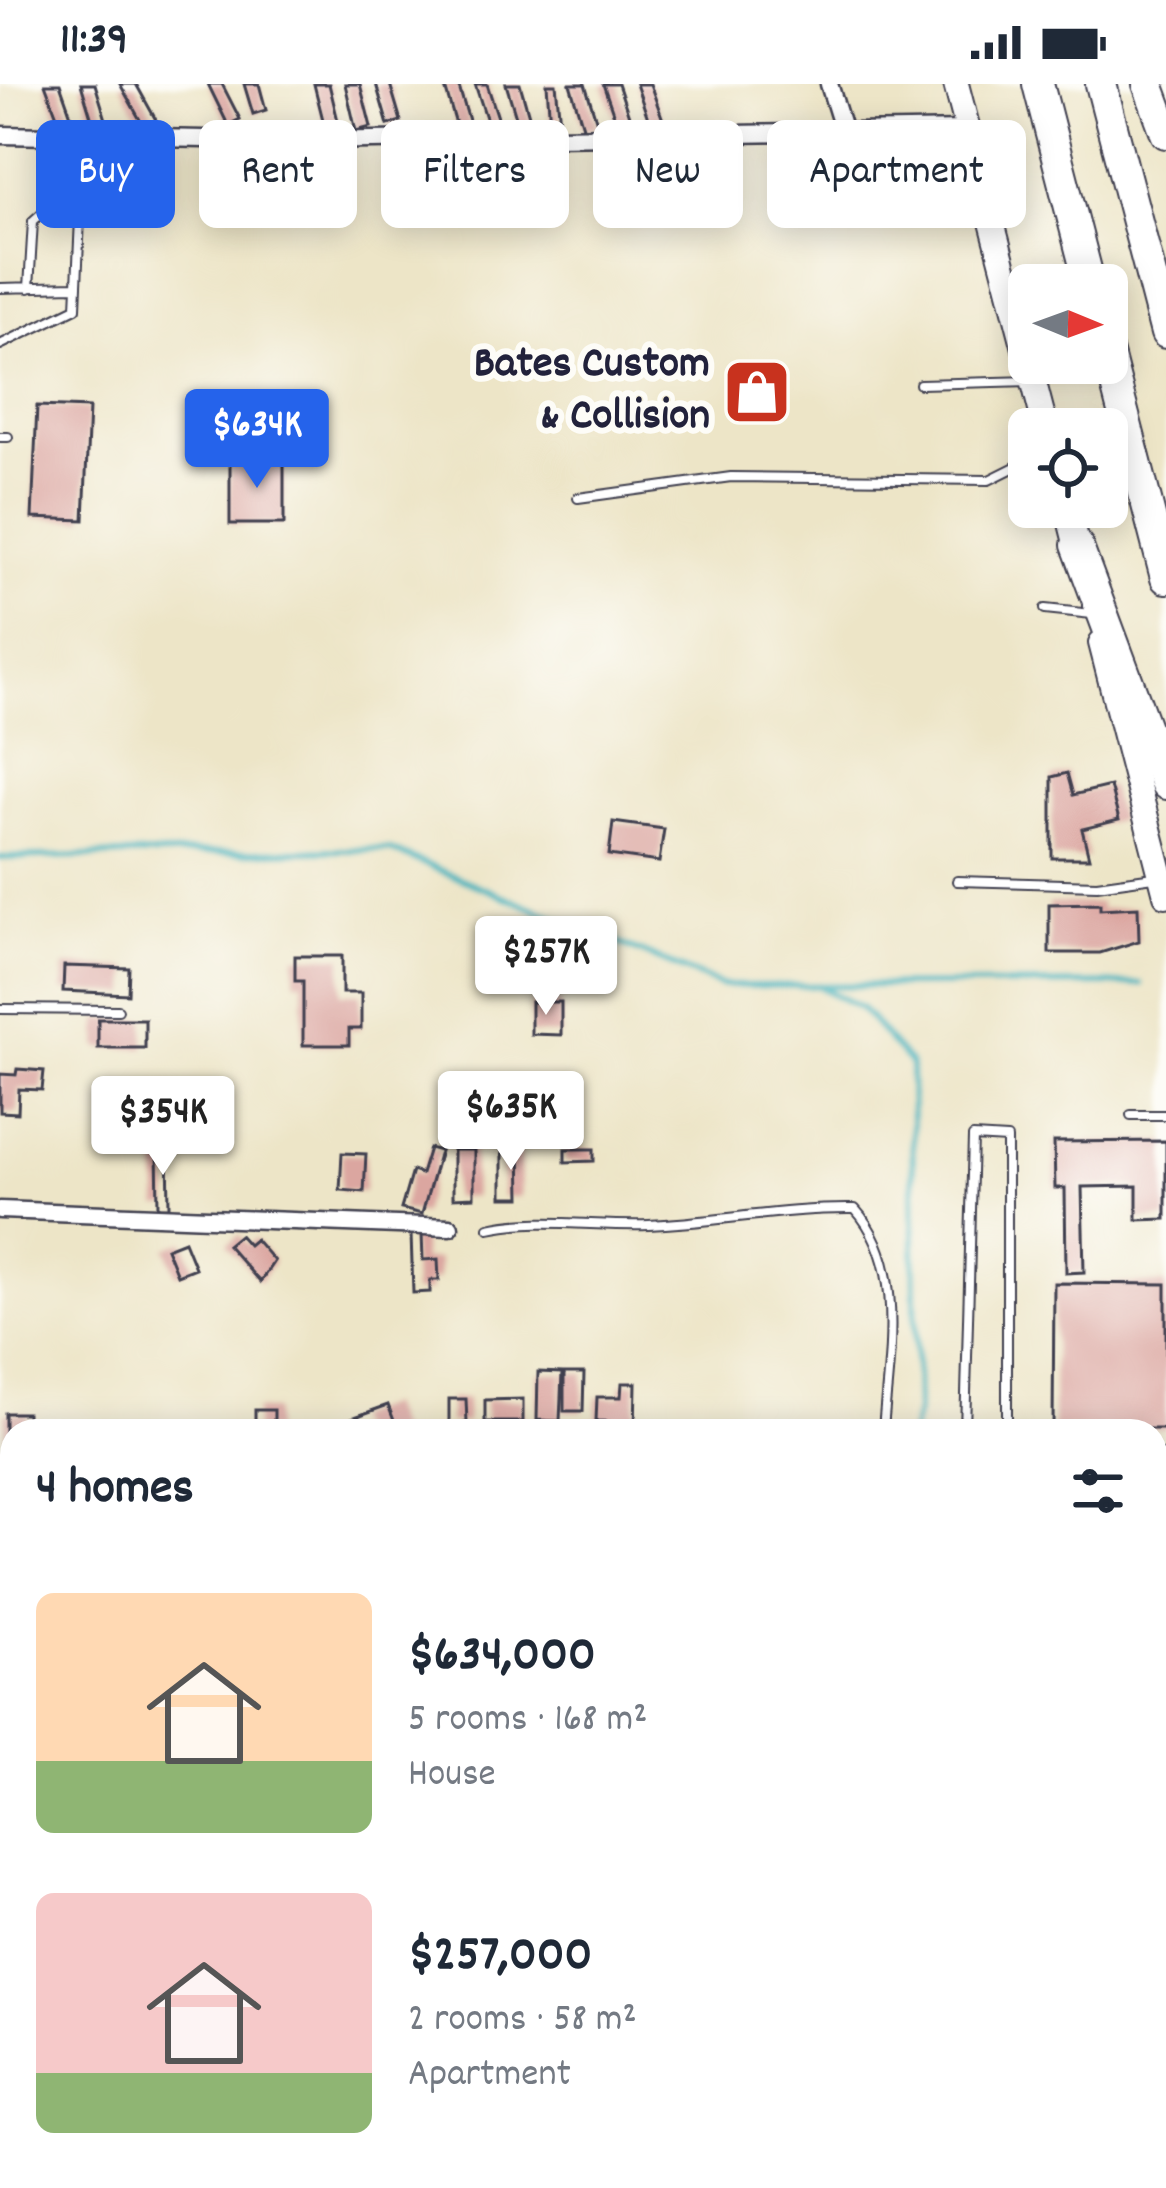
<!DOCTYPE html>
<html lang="en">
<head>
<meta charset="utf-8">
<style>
  :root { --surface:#fff; --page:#f2f2f3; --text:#1f2937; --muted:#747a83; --accent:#2563eb }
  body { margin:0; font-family:Dekko,sans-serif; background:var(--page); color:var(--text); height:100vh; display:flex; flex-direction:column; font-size:45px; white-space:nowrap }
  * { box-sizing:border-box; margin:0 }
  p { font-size:39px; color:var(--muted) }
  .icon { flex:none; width:66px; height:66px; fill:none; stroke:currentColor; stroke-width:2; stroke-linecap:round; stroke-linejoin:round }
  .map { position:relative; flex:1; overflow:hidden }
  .panel { position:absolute; left:0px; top:1335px; width:1167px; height:771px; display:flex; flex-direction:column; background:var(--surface); border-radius:36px 36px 0 0; box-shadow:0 6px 30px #0003 }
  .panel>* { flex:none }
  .banner { position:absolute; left:36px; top:36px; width:1095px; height:108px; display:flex; gap:24px }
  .needle { width:78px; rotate:91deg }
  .tools { position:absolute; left:1008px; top:180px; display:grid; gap:24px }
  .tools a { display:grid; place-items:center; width:120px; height:120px; border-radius:18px; background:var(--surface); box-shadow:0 6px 30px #0003; font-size:60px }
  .price { position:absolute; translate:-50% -102px; padding:0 27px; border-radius:12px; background:#fff; color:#222; font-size:39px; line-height:78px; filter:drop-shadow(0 3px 6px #0008) }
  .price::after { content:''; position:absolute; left:50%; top:72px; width:36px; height:27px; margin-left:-18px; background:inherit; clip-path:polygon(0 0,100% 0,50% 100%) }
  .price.active { background:var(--accent); color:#fff }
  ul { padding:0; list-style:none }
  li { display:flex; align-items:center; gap:36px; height:300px; padding:0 36px }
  li span { display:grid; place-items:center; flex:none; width:336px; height:240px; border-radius:18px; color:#555 }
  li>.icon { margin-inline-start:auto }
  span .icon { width:144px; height:144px; fill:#fffc; stroke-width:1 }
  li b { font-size:51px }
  h2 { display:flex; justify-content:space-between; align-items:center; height:144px; padding:0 36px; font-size:51px }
  .tag { padding:0 42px; border-radius:18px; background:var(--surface); box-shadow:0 6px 30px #0003; font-size:42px; line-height:108px }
  .tag.active { background:var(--accent); color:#fff }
  .status { display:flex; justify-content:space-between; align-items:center; height:84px; padding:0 60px; background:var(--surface); direction:ltr }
  .status svg { height:33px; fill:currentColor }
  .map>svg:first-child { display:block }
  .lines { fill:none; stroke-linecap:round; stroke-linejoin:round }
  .stream { stroke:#44b3bc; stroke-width:6 }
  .building { fill:#dba6a0 }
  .service-casing { stroke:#403f50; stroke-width:12 }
  .minor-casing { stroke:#403f50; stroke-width:21 }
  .secondary-casing { stroke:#403f50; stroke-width:28 }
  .motorway-casing { stroke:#403f50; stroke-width:34 }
  .service { stroke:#fff; stroke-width:8 }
  .minor { stroke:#fff; stroke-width:16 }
  .secondary { stroke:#fff; stroke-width:24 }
  .motorway { stroke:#fff; stroke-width:30 }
  .labels { text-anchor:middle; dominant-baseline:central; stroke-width:12; stroke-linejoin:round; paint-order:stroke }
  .poi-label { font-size:45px; font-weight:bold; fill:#22223b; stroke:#fdfcf7; text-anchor:end }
</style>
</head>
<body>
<div class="status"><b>11:39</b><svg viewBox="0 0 49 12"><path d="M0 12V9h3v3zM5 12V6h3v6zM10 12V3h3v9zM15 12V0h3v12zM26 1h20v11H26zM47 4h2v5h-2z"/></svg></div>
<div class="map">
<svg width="1166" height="2104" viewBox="0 0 1166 2104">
  <rect width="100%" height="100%" fill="#fdfcf7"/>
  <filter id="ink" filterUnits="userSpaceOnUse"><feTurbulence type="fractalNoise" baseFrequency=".00833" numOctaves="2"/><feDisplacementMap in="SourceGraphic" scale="24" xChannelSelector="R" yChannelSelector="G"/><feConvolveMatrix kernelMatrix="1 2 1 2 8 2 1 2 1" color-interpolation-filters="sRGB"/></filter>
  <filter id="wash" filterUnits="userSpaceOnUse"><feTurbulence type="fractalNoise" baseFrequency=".004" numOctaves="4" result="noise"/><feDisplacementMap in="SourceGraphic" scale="48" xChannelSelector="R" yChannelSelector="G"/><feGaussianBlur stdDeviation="2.7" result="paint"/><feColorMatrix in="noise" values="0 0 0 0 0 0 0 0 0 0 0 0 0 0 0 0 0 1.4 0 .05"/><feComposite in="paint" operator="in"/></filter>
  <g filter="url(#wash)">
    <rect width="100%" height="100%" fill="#ede5c7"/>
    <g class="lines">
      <path class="stream" d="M0 774 388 765 723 902 1141 900
        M820 903 861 924 911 981 917 1328 912 1347
        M676 2094 677 2104"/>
    </g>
    <g id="blocks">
      <path class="building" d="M45 0H60L74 40 62 45Z
        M81 0H95L108 42 95 46Z
        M120 0H136L156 36 144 43Z
        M208 0H222L240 35 228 41Z
        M244 0H259L266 26 253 30Z
        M314 0H329L340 45 326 48Z
        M345 0H360L371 43 356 47Z
        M376 0H390L401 37 388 41Z
        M444 0H458L471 43 458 47Z
        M475 0H487L500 40 489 43Z
        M506 0H520L532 42 520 46Z
        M547 0H556L560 39 550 40Z
        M570 0H585L598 42 584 46Z
        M603 0H618L632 41 619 46Z
        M636 0H650L663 36 650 40Z
        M37 322 89 324 84 436 32 434Z
        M230 375H284V440H230Z
        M1067 689 1073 711 1110 702 1119 736 1082 745 1089 774H1052V693Z
        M613 738 664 745 659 778 609 771Z
        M1100 819V825L1138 823 1139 857 1100 869H1049V820Z
        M295 872H342V909H361V945H349V961H303V897H295Z
        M64 882 129 884 128 910 63 907Z
        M531 918H561V951L531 950Z
        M98 935H145V964H98Z
        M17 985 44 987 42 1006 19 1005 18 1029 0 1028V990L16 991Z
        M1166 1057V1135L1137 1136V1102L1082 1103 1084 1188 1066 1189 1065 1104H1055L1054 1058Z
        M429 1064 440 1067 422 1130 401 1125 412 1087 421 1090Z
        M502 1064H520L521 1113H502Z
        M565 1065H594V1077L565 1078Z
        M157 1066H168L169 1123H158Z
        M453 1066H474V1113L453 1114Z
        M342 1069 366 1070 364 1108 340 1106Z
        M422 1149 423 1176 438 1175 439 1196H430V1208L413 1209 411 1150Z
        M239 1151 248 1161 255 1155 274 1177 260 1198 227 1161Z
        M184 1157 195 1184 177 1191 166 1164Z
        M1054 1199 1166 1200V1345H1053Z
        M538 1288 562 1289 560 1337 537 1336Z
        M564 1289H584L583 1327H564Z
        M622 1299H636L635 1347H625V1338L596 1337 597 1313H621Z
        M449 1315H466L467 1339H449Z
        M523 1315V1338H485V1316Z
        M388 1321 398 1347H357L352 1334Z
        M255 1326H274V1346L255 1347Z
        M5 1329H27V1347H12V1381H5Z
        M83 2094H157V2102L84 2104Z
        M977 2094H1147V2104H977Z"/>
    </g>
  </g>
  <g filter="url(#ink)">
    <use href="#blocks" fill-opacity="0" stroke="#403f50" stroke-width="3"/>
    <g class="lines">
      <defs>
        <path id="service" d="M0 204 74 202
          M0 261 76 224 80 134 67 127 42 129 33 137 29 204
          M920 300 1032 297
          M0 353H8
          M578 414 731 393 989 396 1029 376
          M1045 525 1092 530
          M957 797 1097 801 1154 793
          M0 925 118 926
          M1131 1031H1166
          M489 1144C536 1133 598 1143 649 1141 718 1138 785 1124 855 1125 907 1182 888 1275 883 1347
          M965 1347 973 1053 1007 1055V1347
          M0 1635H12
          M0 1811 12 1818
          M0 1955H12
          M359 2094 363 2104
          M839 2104 840 2094
          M926 2104V2094"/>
        <path id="minor" d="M829 0 844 48
          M0 51 312 57 966 46
          M0 1126 450 1143
          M1165 1375 1166 1433
          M0 1429H12
          M568 2104V2094"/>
        <path id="secondary" d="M956 0 1046 345
          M1067 423 1081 479
          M1101 559 1166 811"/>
        <path id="motorway" d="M1038 0 1090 201
          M1101 0 1166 249
          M1148 0 1166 49
          M1107 266 1166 494
          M1077 461 1166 700"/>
      </defs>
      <use href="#service" class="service-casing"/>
      <use href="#minor" class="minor-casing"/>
      <use href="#secondary" class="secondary-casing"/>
      <use href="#motorway" class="motorway-casing"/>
      <use href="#service" class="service"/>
      <use href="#minor" class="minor"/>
      <use href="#secondary" class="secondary"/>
      <use href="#motorway" class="motorway"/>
    </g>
  </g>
  <defs>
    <symbol id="shop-square" viewBox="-11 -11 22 22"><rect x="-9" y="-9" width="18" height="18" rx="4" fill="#c8321e" stroke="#fdfcf7"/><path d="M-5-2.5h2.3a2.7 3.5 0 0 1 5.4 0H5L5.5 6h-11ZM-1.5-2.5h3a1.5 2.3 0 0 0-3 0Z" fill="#fff"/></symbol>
  </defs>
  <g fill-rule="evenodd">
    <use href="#shop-square" x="719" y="270" width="76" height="76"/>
  </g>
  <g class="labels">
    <g class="poi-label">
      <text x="710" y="282">Bates Custom<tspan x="710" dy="52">&amp; Collision</tspan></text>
    </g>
  </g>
</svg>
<div class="tools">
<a><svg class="needle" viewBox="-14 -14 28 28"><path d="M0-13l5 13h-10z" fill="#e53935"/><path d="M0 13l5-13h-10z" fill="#747a83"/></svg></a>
<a><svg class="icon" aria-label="locate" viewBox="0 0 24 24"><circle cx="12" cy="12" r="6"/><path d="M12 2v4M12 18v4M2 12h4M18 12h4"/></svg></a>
</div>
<b class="price active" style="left:257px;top:407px">$634K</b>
<b class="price" style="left:546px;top:934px">$257K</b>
<b class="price" style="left:511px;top:1089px">$635K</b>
<b class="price" style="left:163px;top:1094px">$354K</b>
<div class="banner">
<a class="tag active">Buy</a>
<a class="tag">Rent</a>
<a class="tag">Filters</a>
<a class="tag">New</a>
<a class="tag">Apartment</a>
</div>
<section class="panel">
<h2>4 homes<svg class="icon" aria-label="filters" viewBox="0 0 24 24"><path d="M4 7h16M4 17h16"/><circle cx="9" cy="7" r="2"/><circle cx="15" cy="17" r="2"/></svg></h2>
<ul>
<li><span style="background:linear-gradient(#ffd9b3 70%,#8fb573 0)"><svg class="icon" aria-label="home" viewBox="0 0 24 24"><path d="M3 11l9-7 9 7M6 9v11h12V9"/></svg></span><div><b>$634,000</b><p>5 rooms · 168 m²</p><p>House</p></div></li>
<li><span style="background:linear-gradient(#f6c9c9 75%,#8fb573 0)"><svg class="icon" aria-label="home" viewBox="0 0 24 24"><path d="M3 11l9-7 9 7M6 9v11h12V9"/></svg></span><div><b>$257,000</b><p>2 rooms · 58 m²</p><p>Apartment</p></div></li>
</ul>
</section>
</div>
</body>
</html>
